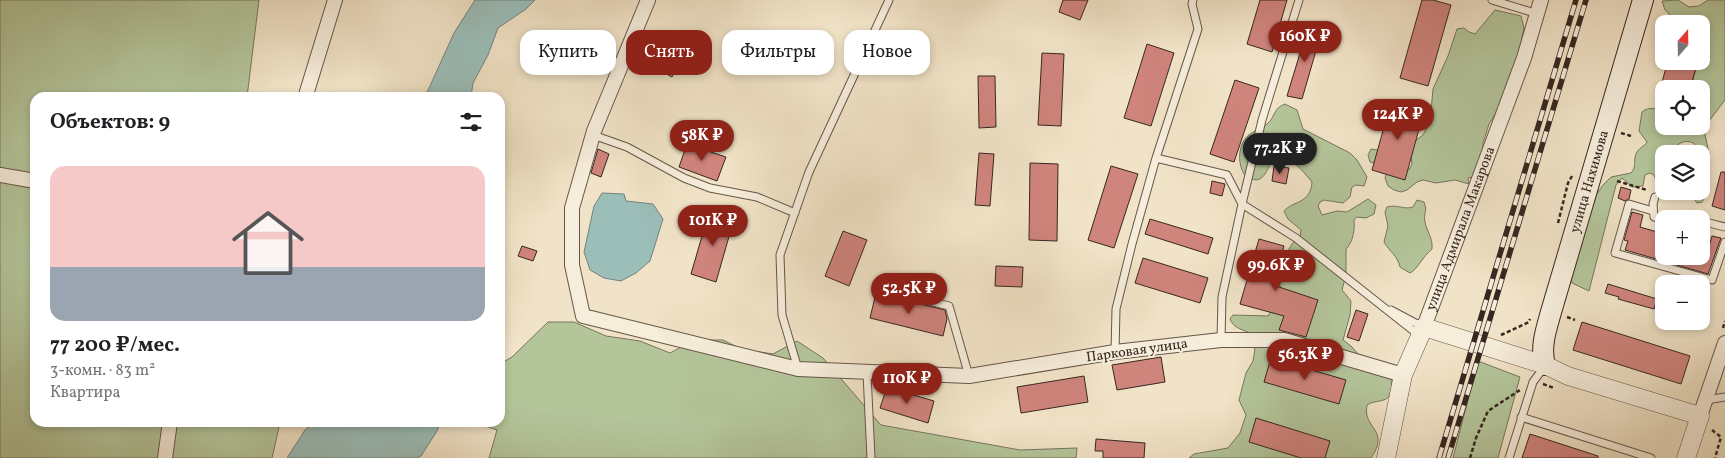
<!DOCTYPE html>
<html lang="ru">
<head>
<meta charset="utf-8">
<style>
  :root { --surface:#fff; --page:#f2f2f2; --text:#202124; --muted:#757577; --line:#e0e0e0; --accent:#8f2418 }
  body { margin:0; font-family:Vollkorn,serif; background:var(--page); color:var(--text); height:100vh; display:flex; flex-direction:column; font-size:19px; white-space:nowrap }
  * { box-sizing:border-box; margin:0 }
  p { font-size:16px; color:var(--muted) }
  .icon { flex:none; width:28px; height:28px; fill:none; stroke:currentColor; stroke-width:2; stroke-linecap:round; stroke-linejoin:round }
  .map { position:relative; flex:1; overflow:hidden }
  .sheet { position:absolute; left:30px; top:92px; width:475px; height:335px; display:flex; flex-direction:column; background:var(--surface); border-radius:15px; box-shadow:0 2px 8px #0003 }
  .sheet>* { flex:none }
  .banner { position:absolute; left:520px; top:30px; width:475px; height:45px; display:flex; gap:10px }
  .needle { width:32px; rotate:20deg }
  .tools { position:absolute; left:1655px; top:15px; display:grid; gap:10px }
  .tools a { display:grid; place-items:center; width:55px; height:55px; border-radius:10px; background:var(--surface); box-shadow:0 2px 8px #0003; font-size:25px }
  .price { position:absolute; translate:-50% -42px; padding:0 11px; border-radius:18px; background:var(--accent); color:#fff; font-size:16px; line-height:32px; filter:drop-shadow(0 1px 2px #0008) }
  .price::after { content:''; position:absolute; left:50%; top:30px; width:15px; height:11px; margin-left:-8px; background:inherit; clip-path:polygon(0 0,100% 0,50% 100%) }
  .price.current { background:#222; color:#fff }
  ul { padding:0; list-style:none }
  li { display:grid; align-content:center; gap:10px; height:265px; padding:0 20px }
  li+li { border-top:1px solid var(--line) }
  li span { display:grid; place-items:center; height:155px; border-radius:15px; color:#555 }
  li>.icon { margin-inline-start:auto }
  span .icon { width:90px; height:90px; fill:#fffc; stroke-width:1 }
  li b { font-size:21px }
  h2 { display:flex; justify-content:space-between; align-items:center; height:60px; padding:0 20px; font-size:21px }
  .chip { padding:0 18px; border-radius:15px; background:var(--surface); box-shadow:0 2px 8px #0003; font-size:18px; line-height:45px }
  .chip.current { background:var(--accent); color:#fff }
  .map>svg:first-child { display:block }
  .green { fill:#b4c59a; stroke:#76765e }
  .water { fill:#9bbeb9; stroke:#73827c }
  .building { fill:#cf847c; stroke:#372721 }
  .lines { fill:none; stroke-linecap:round; stroke-linejoin:round }
  .service-casing { stroke:#66564a; stroke-width:9 }
  .minor-casing { stroke:#66564a; stroke-width:16 }
  .tertiary-casing { stroke:#66564a; stroke-width:19 }
  .secondary-casing { stroke:#372721; stroke-width:22 }
  .path { stroke:#372721; stroke-width:2.5; stroke-dasharray:4 2.5; stroke-linecap:butt }
  .service { stroke:#f6eddb; stroke-width:7 }
  .minor { stroke:#f6eddb; stroke-width:14 }
  .tertiary { stroke:#f6eddb; stroke-width:18 }
  .secondary { stroke:#f6eddb; stroke-width:20 }
  .rail-casing { stroke:#372721; stroke-width:5.5 }
  .rail { stroke:#f6eddb; stroke-width:4; stroke-dasharray:11; stroke-linecap:butt }
  .labels { text-anchor:middle; dominant-baseline:central; stroke-width:4; stroke-linejoin:round; paint-order:stroke }
  .street-label { font-size:14px; fill:#372721; stroke:#f6eddb }
</style>
</head>
<body>
<div class="map">
<svg width="1725" height="458" viewBox="0 0 1725 458">
  <rect width="100%" height="100%" fill="#f1e3c7"/>
  <filter id="stains"><feTurbulence type="fractalNoise" baseFrequency=".004" numOctaves="4"/><feColorMatrix values="0 0 0 0 .2 0 0 0 0 .09 0 0 0 0 .02 0 0 0 .5 -.17"/></filter>
  <radialGradient id="worn" r=".72"><stop offset=".6" stop-color="#630" stop-opacity="0"/><stop offset="1" stop-color="#630" stop-opacity=".3"/></radialGradient>
  <path class="green" d="M0 0H259L247 97 35 98V422L280 423 272 458H0Z
    M1678 0 1689 7 1699 6 1708 0H1725V100L1709 121 1704 130 1709 153 1706 169 1708 193 1702 202 1697 203 1689 191H1701C1701 179 1707 136 1683 142 1677 144 1672 150 1667 154H1664L1661 165 1663 177 1661 181 1656 180 1654 175 1650 173 1645 175 1643 186 1632 187 1622 178 1616 185 1589 291 1572 283 1571 279 1595 197 1603 185 1611 177 1631 173C1637 166 1633 161 1636 154 1638 148 1644 147 1647 142L1639 131 1642 112C1649 106 1656 109 1664 111V126H1701V89H1690L1698 61H1701V51L1707 31 1701 30V24L1679 23 1665 10 1662 1Z
    M1495 10 1521 16 1524 28 1519 53 1499 108 1489 124 1483 143V155L1474 177 1468 178 1469 184 1455 180 1436 183 1423 180 1417 182 1407 190 1401 192 1394 190 1388 186 1385 178 1387 172 1384 165 1370 162 1368 155 1371 149 1383 151 1403 170H1409L1412 164 1410 149 1412 143 1423 135 1430 122 1433 89 1448 56 1457 29 1464 28 1469 32 1475 34Z
    M1285 104 1297 110 1303 129 1350 153 1357 160 1367 177 1364 186 1356 185 1352 187 1350 197 1343 203 1324 200 1320 202 1318 206 1322 215 1337 211 1347 212 1368 199 1376 205 1374 214 1366 218 1357 217 1354 220C1355 230 1353 242 1346 249V275L1342 290 1351 301 1350 315 1343 340 1351 346 1358 354 1387 365C1390 374 1396 392 1386 399 1380 402 1373 401 1367 405 1362 429 1391 429 1371 458H1189L1194 454 1228 448 1240 433 1246 415 1239 400 1246 373 1253 361 1255 349 1248 332C1240 329 1233 327 1230 319L1233 315 1268 316 1273 308 1280 290 1279 276 1281 267 1286 254 1296 238 1300 237 1301 230 1288 219 1284 211C1292 201 1311 204 1312 182 1301 169 1293 158 1275 155 1267 167 1264 191 1244 174 1237 162 1238 143 1250 134 1255 130 1263 129 1267 124 1275 118 1273 108 1285 104Z
    M1417 200 1424 202C1428 212 1423 213 1425 222 1427 232 1433 238 1432 249 1422 257 1418 269 1410 273L1400 267C1398 256 1389 251 1384 242L1388 226 1385 212 1387 207C1397 204 1404 210 1413 207Z
    M548 322H574L606 336 640 341 670 353 694 340H723L741 349 773 354 797 341 823 358 881 425 1020 450 1077 448 1076 458H489L497 430 482 425V423L500 422V364L512 357Z
    M1478 361 1520 377 1498 458H1453Z"/>
  <path class="water" d="M475 0H535L526 9 498 28 488 55 473 83 471 97H425L454 33Z
    M602 193 624 194 626 201 653 204 663 219 650 261 636 273 621 281 604 278 590 270 584 252 594 206Z
    M315 422H440V423L437 431 421 456 417 458H287L305 430Z"/>
  <path class="building" d="M1063 0H1088L1080 20 1059 12Z
    M1260 0H1287L1272 52 1247 44Z
    M1422 0H1433L1451 5 1428 86 1400 78Z
    M1308 27 1322 30 1302 99 1287 96Z
    M1147 44 1174 53 1151 126 1124 118Z
    M1042 53 1064 54 1061 126 1038 125Z
    M664 60 677 67 672 77 659 70Z
    M1668 61H1698L1690 89H1660Z
    M978 76H995L996 127 979 128Z
    M1235 80 1259 88 1234 162 1210 154Z
    M1391 102 1424 111 1405 180 1372 170Z
    M687 144 726 157 717 181 679 167Z
    M598 149 609 154 601 177 591 173Z
    M979 153 994 154 990 206 975 205Z
    M1030 163 1058 164 1057 241 1029 240Z
    M1111 166 1138 174 1114 248 1088 240Z
    M1274 166 1289 168 1286 184 1272 181Z
    M1721 172H1725V210L1712 206Z
    M1212 181 1225 184 1222 196 1210 193Z
    M1621 187 1631 190 1629 199 1625 201 1618 198Z
    M709 212 734 219 716 282 691 274Z
    M1632 212 1643 215 1640 227 1664 234V256H1701V244L1709 246 1712 236 1721 238 1708 274 1625 250 1628 241 1624 240Z
    M1150 219 1213 238 1208 254 1145 234Z
    M843 231 867 240 849 286 825 276Z
    M1259 239 1284 246 1273 285 1318 300 1306 337 1279 330 1284 316 1240 304Z
    M522 246 537 251 533 261 518 256Z
    M1143 258 1208 278 1200 303 1135 283Z
    M996 266 1023 267 1022 287 995 286Z
    M1608 284 1657 299 1654 309 1618 299 1619 297 1605 293Z
    M876 293 945 310 947 319 943 336 870 318Z
    M1356 310 1368 314 1359 341 1347 337Z
    M1582 322 1690 356 1681 384 1573 350Z
    M1161 357 1165 382 1117 390 1112 365Z
    M1271 358 1346 380 1339 404 1264 382Z
    M1084 376 1088 402 1021 413 1017 387Z
    M887 387 934 401 928 423 880 408Z
    M1256 418 1330 441 1325 458H1301L1249 442Z
    M1530 434 1598 456V458H1522Z
    M1096 439 1145 443 1144 458H1103V451H1095Z"/>
  <g class="lines">
    <defs>
      <path id="service" d="M1492 0 1538 14
        M593 135 627 147 684 178 710 188 757 197 795 213
        M1156 158 1227 175 1242 204 1296 238 1420 336
        M1655 197 1653 204 1654 217 1664 220
        M1653 211 1629 204 1615 253 1712 280 1725 242
        M1701 228 1709 223 1725 227
        M879 288 949 306 969 376
        M1391 310 1423 327
        M1221 340 1222 297 1242 204 1262 120 1299 0
        M1115 352 1116 309 1132 244 1156 158 1198 29 1192 4 1193 0
        M798 369 782 315 780 255 809 172 889 0
        M867 373 871 458
        M1706 400 1725 397
        M1521 417 1651 458
        M1509 458 1533 382 1545 366"/>
      <g id="minor">
        <path d="M648 0 594 131 572 208V265L583 316 798 369 969 376 1115 352 1221 340H1284L1403 375"/>
        <path d="M305 98 335 0"/>
        <path d="M0 175 35 181"/>
        <path id="s1" d="M1424 327 1524 58 1541 0"/>
        <path d="M1700 416 1725 343"/>
        <path d="M165 458 170 422"/>
      </g>
      <path id="tertiary" d="M1386 458 1403 375 1424 327 1545 365 1568 376 1700 416 1686 458"/>
      <g id="secondary">
        <path id="s2" d="M1545 365C1540 347 1546 330 1551 312L1643 0"/>
      </g>
    </defs>
    <use href="#service" class="service-casing"/>
    <use href="#minor" class="minor-casing"/>
    <use href="#tertiary" class="tertiary-casing"/>
    <use href="#secondary" class="secondary-casing"/>
    <path class="path" d="M1621 133 1631 136
      M1617 181 1647 190
      M1558 223 1568 183 1572 176
      M1567 317 1575 320
      M1723 328 1725 321
      M1501 335 1529 322 1530 319
      M1543 384 1554 388
      M1712 430 1721 437 1715 458
      M1470 458 1476 438 1488 411 1520 390"/>
    <use href="#service" class="service"/>
    <use href="#minor" class="minor"/>
    <use href="#tertiary" class="tertiary"/>
    <use href="#secondary" class="secondary"/>
    <defs>
      <path id="rail" d="M1439 458 1576 0
        M1448 458 1586 0"/>
    </defs>
    <use href="#rail" class="rail-casing"/>
    <use href="#rail" class="rail"/>
  </g>
  <g class="labels">
    <g class="street-label">
      <text stroke="none"><textPath href="#s2" startOffset="190">улица Нахимова</textPath></text>
      <text stroke="none"><textPath href="#s1" startOffset="105">улица Адмирала Макарова</textPath></text>
      <text transform="translate(1137 351) rotate(-8)">Парковая улица</text>
    </g>
  </g>
  <rect width="100%" height="100%" filter="url(#stains)"/>
  <rect width="100%" height="100%" fill="url(#worn)"/>
</svg>
<div class="tools">
<a><svg class="needle" viewBox="-14 -14 28 28"><path d="M0-13l5 13h-10z" fill="#e53935"/><path d="M0 13l5-13h-10z" fill="#757577"/></svg></a>
<a><svg class="icon" aria-label="locate" viewBox="0 0 24 24"><circle cx="12" cy="12" r="6"/><path d="M12 2v4M12 18v4M2 12h4M18 12h4"/></svg></a>
<a><svg class="icon" aria-label="layers" viewBox="0 0 24 24"><path d="M12 4l9 5-9 5-9-5zM3 14l9 5 9-5"/></svg></a>
<a>+</a>
<a>−</a>
</div>
<b class="price" style="left:1305px;top:63px">160K ₽</b>
<b class="price" style="left:1398px;top:141px">124K ₽</b>
<b class="price" style="left:702px;top:162px">58K ₽</b>
<b class="price current" style="left:1280px;top:175px">77.2K ₽</b>
<b class="price" style="left:713px;top:247px">101K ₽</b>
<b class="price" style="left:1276px;top:292px">99.6K ₽</b>
<b class="price" style="left:909px;top:315px">52.5K ₽</b>
<b class="price" style="left:1305px;top:381px">56.3K ₽</b>
<b class="price" style="left:907px;top:405px">110K ₽</b>
<div class="banner">
<a class="chip">Купить</a>
<a class="chip current">Снять</a>
<a class="chip">Фильтры</a>
<a class="chip">Новое</a>
</div>
<section class="sheet">
<h2>Объектов: 9<svg class="icon" aria-label="filters" viewBox="0 0 24 24"><path d="M4 7h16M4 17h16"/><circle cx="9" cy="7" r="2"/><circle cx="15" cy="17" r="2"/></svg></h2>
<ul>
<li><span style="background:linear-gradient(#f6c9c9 65%,#9aa5b1 0)"><svg class="icon" aria-label="home" viewBox="0 0 24 24"><path d="M3 11l9-7 9 7M6 9v11h12V9"/></svg></span><div><b>77 200 ₽/мес.</b><p>3-комн. · 83 m²</p><p>Квартира</p></div></li>
</ul>
</section>
</div>
</body>
</html>
